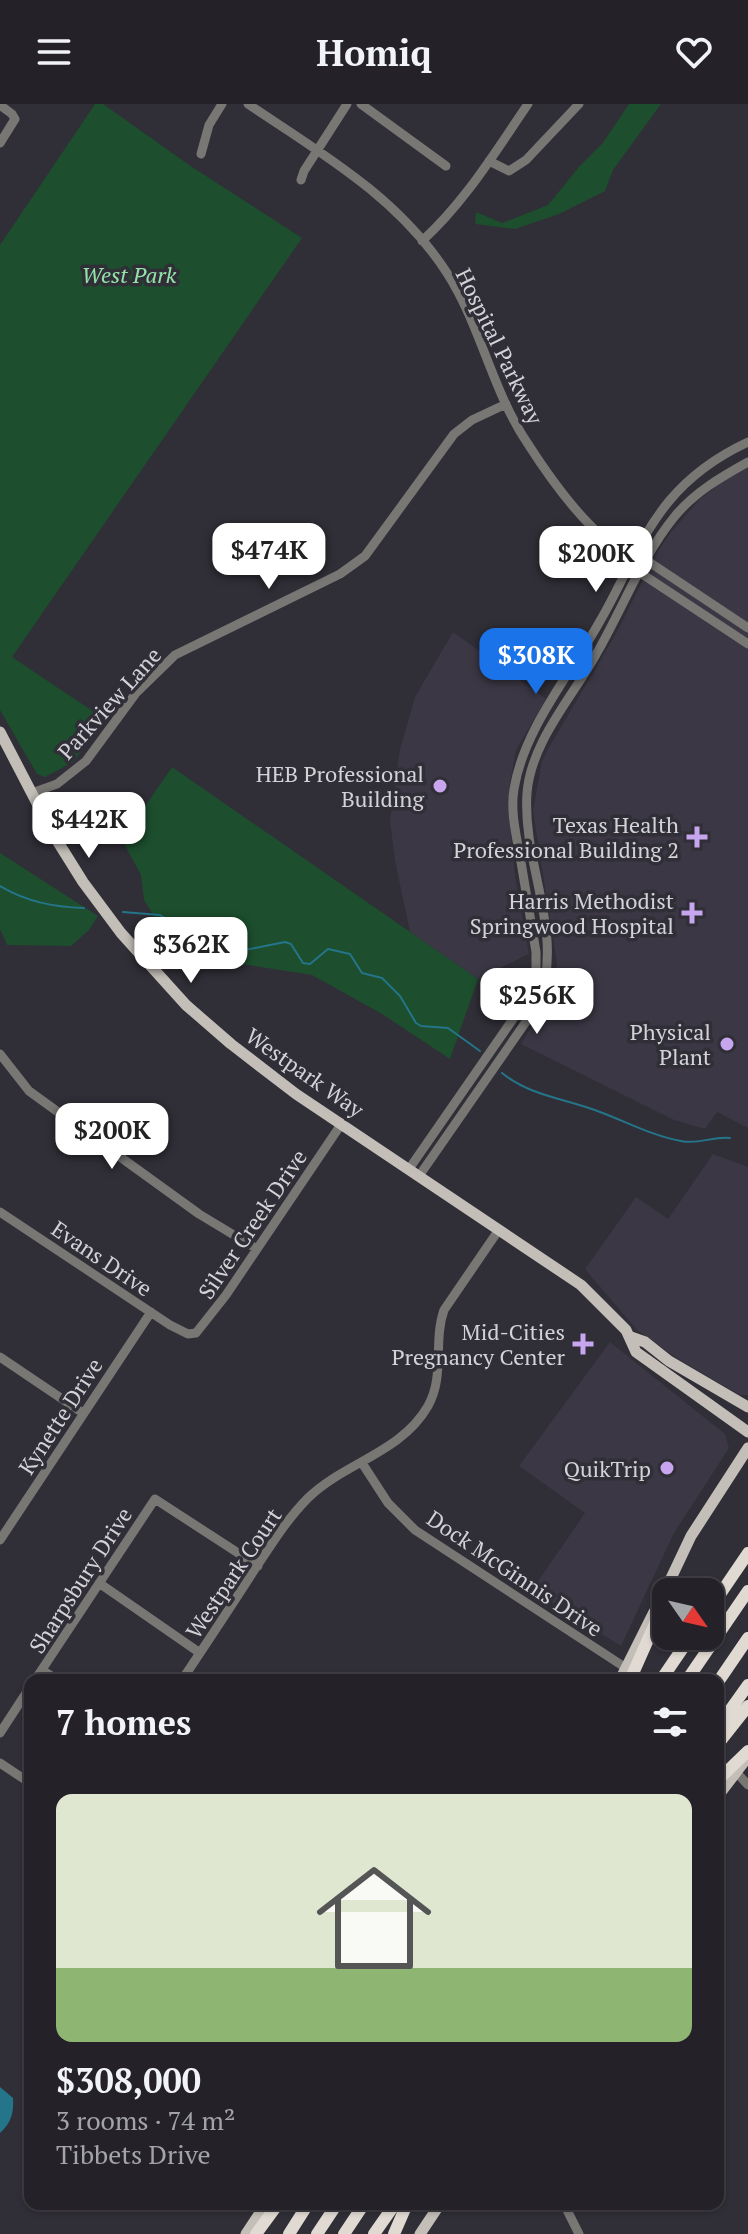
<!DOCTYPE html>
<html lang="en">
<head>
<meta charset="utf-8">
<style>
  :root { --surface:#242228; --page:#302f34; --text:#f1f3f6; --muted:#a3a4a8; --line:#413f45; --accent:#1a73e8 }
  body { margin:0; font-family:"PT Serif",serif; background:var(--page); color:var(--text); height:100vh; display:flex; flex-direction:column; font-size:30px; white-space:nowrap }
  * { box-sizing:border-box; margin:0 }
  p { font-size:26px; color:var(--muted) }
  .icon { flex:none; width:44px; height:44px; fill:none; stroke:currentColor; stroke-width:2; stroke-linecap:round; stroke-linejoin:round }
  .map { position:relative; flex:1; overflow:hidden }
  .panel { position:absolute; left:24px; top:1570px; width:700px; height:536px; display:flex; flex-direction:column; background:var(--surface); border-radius:16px; box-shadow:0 2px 6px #0004,0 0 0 2px var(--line) }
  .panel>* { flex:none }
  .needle { width:52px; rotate:124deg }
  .controls { position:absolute; left:652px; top:1474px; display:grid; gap:16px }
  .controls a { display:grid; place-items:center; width:72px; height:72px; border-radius:16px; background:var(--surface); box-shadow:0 2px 6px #0004,0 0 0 2px var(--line); font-size:40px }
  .price { position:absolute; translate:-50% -68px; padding:0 18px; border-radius:16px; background:#fff; color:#222; font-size:26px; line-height:52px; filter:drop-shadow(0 2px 4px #0008) }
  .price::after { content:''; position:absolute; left:50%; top:48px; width:24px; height:18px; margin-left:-12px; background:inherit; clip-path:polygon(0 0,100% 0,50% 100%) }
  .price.active { background:var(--accent); color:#fff }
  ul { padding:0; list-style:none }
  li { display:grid; align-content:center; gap:16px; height:424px; padding:0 32px }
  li+li { border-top:2px solid var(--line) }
  li span { display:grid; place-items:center; height:248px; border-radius:16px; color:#555 }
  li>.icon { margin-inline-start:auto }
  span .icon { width:144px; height:144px; fill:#fffc; stroke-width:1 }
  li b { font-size:34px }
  h2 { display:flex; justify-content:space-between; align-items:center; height:96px; padding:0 32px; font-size:34px }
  header { display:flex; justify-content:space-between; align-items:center; height:104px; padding:0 32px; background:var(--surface); font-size:36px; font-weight:600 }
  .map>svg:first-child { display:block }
  .built { fill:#3b3744 }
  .green { fill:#1d4e2e }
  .water { fill:#24758a }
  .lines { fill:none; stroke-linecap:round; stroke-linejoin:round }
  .stream { stroke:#24758a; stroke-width:2 }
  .minor { stroke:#797774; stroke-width:9 }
  .major { stroke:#c3beb7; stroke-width:11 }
  .highway { stroke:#e0dad2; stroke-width:12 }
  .poi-dot { fill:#c7a6ef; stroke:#302e36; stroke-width:3 }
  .labels { text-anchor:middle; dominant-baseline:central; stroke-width:7; stroke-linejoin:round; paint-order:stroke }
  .park-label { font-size:22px; font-style:italic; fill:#93e3a9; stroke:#302e36 }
  .street-label { font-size:22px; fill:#d3d2d7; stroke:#302e36 }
  .poi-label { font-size:22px; fill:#d3d2d7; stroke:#302e36; text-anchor:end }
</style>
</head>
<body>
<header><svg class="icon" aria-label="menu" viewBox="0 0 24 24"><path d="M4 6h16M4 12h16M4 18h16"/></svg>Homiq<svg class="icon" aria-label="heart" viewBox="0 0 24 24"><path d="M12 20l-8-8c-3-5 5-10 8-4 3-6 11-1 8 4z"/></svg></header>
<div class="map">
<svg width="748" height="2130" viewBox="0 0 748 2130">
  <rect width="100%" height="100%" fill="#302e36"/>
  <path class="built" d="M748 363V1024L717 1008 705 1025 674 1016 521 940 545 901 557 860 533 707 542 657 548 645 617 528 656 450 671 428 699 396 725 375Z
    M453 528 546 595 516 646 509 685V711L515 772 529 850 478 875 410 828 395 757 390 716 400 645 415 593Z
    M713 1050 748 1063V1291H740L678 1255 637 1226 585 1165 636 1093 668 1115Z
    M610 1238 725 1330 729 1344 674 1429 621 1542 532 1486 585 1409 519 1362Z"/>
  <path class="green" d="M95 0H103L192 63 302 134 12 553 106 616 73 658 45 673 37 670 0 606V141Z
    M629 0H661L613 66 605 87 559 110 515 125 475 120 476 108 502 119 548 101 579 63 602 40Z
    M172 663 478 875 450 955 382 910 312 871 177 850 144 796 141 771 122 736Z
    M0 749 98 812 89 826 71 842 7 841 0 825Z"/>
  <path class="water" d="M0 1983 13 1994C14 2009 11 2019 0 2029Z"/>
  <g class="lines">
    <path class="stream" d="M0 782C28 798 53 803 84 804
      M123 808 160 811 186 827 208 834 228 837 245 846 285 838 291 840 303 859 310 860 328 845 350 850 362 869 382 874 400 892 416 919 421 922 448 924 480 947
      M502 969C530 992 567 995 600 1008 627 1018 653 1032 681 1037 698 1041 713 1032 730 1034"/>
    <path class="minor" d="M248 0C321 49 398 93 447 169 481 222 492 287 528 340 546 368 567 398 591 422 607 438 627 449 639 468L748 540
      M361 0 446 62
      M0 1 12 10 15 15 0 39
      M201 50 209 21 222 0
      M489 57 509 67 526 56 579 0
      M301 76 304 67 347 0
      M422 137C465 98 495 48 528 0
      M631 454 646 456 748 524
      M32 689 57 680 86 657 136 589 175 551 340 470 365 452 454 330 472 316 506 300
      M0 950 29 987 199 1110 257 1145
      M409 1065 531 889 536 868V848C531 818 526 788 521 758 517 734 510 709 514 685 524 624 571 570 600 517 624 476 639 433 670 396 691 371 718 352 748 338
      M419 1072 539 899C565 827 522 761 527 689 531 639 570 596 594 554 622 507 640 455 675 412 695 388 721 373 748 358
      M0 1108 170 1221 188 1230 196 1229 226 1191 342 1019
      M0 1253 83 1309
      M362 1359 388 1399 415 1426 626 1564
      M0 1436 151 1208
      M99 1479 200 1549
      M42 1566 58 1576
      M35 1576 155 1395 258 1462
      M182 1576C206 1540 230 1504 253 1468 270 1443 286 1416 308 1394 345 1358 401 1349 428 1302 445 1272 433 1237 444 1206L498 1127
      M0 1629 30 1583
      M0 1659 30 1679
      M736 1668 748 1681
      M564 2100 579 2130"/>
    <path class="major" d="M0 628 53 730 83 778 121 829 186 901 231 940 296 990 581 1181 626 1226 636 1248 748 1328
      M631 1233 645 1238 669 1257 748 1303
      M664 1489 691 1432 748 1344
      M620 1576 654 1508
      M718 1692 747 1654
      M246 2130 266 2100
      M420 2130 440 2100"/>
    <path class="highway" d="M710 1505 748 1449
      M630 1576 654 1522 667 1483
      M661 1576 691 1532
      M687 1576 748 1487
      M718 1578 748 1534
      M718 1623 748 1581
      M718 1640 748 1602
      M718 1676 748 1647
      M256 2130 278 2100
      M289 2130 308 2100
      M317 2130 337 2100
      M344 2130 364 2100
      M374 2130 395 2100
      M394 2130 407 2100"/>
  </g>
  <g class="poi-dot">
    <circle cx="440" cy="682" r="8"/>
    <path d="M693 721h8v8h8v8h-8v8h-8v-8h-8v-8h8z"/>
    <path d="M688 797h8v8h8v8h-8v8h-8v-8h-8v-8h8z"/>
    <circle cx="727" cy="940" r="8"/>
    <path d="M579 1228h8v8h8v8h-8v8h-8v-8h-8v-8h8z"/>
    <circle cx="667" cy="1364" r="8"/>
  </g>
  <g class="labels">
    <g class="park-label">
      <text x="129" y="170">West Park</text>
    </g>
    <g class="street-label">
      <text transform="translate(500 242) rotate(64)">Hospital Parkway</text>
      <text transform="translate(109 599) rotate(-48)">Parkview Lane</text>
      <text transform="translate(305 968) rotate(35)">Westpark Way</text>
      <text transform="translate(252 1120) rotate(-56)">Silver Creek Drive</text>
      <text transform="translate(102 1154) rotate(34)">Evans Drive</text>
      <text transform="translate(60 1312) rotate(-57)">Kynette Drive</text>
      <text transform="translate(233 1469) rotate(-56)">Westpark Court</text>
      <text transform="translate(515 1469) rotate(34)">Dock McGinnis Drive</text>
      <text transform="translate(80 1476) rotate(-57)">Sharpsbury Drive</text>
    </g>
    <g class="poi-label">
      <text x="424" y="669">HEB Professional<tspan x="424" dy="25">Building</tspan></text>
      <text x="679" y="720">Texas Health<tspan x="679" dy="25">Professional Building 2</tspan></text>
      <text x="674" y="796">Harris Methodist<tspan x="674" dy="25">Springwood Hospital</tspan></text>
      <text x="711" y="927">Physical<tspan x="711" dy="25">Plant</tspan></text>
      <text x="565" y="1227">Mid-Cities<tspan x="565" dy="25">Pregnancy Center</tspan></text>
      <text x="651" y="1364">QuikTrip</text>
    </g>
  </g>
</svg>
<div class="controls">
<a><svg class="needle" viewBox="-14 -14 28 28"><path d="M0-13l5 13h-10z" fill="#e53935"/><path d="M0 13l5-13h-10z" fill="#a3a4a8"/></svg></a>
</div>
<b class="price" style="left:269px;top:487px">$474K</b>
<b class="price" style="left:596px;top:490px">$200K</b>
<b class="price active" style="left:536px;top:592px">$308K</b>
<b class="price" style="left:89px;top:756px">$442K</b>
<b class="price" style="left:191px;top:881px">$362K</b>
<b class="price" style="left:537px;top:932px">$256K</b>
<b class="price" style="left:112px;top:1067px">$200K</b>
<section class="panel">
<h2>7 homes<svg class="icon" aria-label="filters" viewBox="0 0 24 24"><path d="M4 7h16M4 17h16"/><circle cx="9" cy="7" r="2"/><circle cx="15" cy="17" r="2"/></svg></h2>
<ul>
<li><span style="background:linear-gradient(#dfe7d0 70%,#8fb573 0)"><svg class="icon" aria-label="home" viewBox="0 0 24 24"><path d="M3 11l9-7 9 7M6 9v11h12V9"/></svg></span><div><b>$308,000</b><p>3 rooms · 74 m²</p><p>Tibbets Drive</p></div></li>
</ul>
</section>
</div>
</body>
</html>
